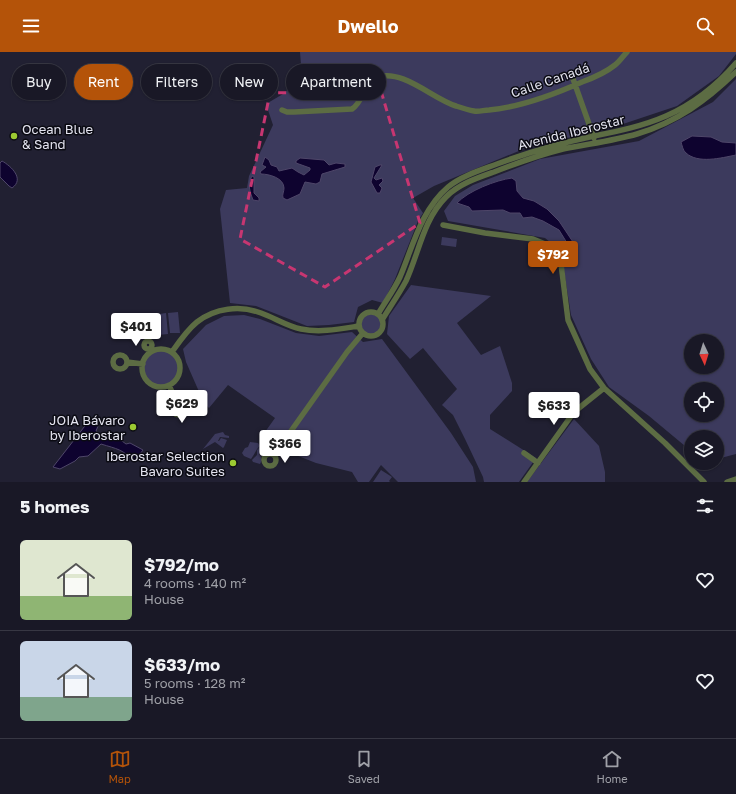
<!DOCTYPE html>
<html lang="en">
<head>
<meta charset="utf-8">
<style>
  :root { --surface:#191826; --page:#22212e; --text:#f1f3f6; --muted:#9fa0a7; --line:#373743; --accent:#b45309 }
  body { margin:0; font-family:"Golos Text",sans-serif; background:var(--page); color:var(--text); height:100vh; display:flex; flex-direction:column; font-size:15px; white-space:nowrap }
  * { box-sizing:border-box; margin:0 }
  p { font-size:13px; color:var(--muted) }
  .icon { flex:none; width:22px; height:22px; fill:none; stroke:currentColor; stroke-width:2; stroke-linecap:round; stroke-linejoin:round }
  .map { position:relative; height:430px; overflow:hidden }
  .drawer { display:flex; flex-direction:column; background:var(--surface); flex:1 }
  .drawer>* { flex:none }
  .guide { position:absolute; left:12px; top:12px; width:400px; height:36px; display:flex; gap:8px }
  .needle { width:26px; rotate:176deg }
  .controls { position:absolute; left:684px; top:282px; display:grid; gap:8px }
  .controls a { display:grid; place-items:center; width:40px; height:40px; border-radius:50%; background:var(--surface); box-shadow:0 1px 3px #0004,0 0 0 1px var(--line); font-size:20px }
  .price { position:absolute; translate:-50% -34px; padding:0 9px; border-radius:4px; background:#fff; color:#222; font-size:13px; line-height:26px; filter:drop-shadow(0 1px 2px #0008) }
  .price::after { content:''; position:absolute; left:50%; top:24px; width:12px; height:9px; margin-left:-6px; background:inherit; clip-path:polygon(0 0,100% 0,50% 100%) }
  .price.on { background:var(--accent); color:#fff }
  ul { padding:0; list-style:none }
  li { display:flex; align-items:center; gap:12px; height:100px; padding:0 20px }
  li+li { border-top:1px solid var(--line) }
  li span { display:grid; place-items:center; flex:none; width:112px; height:80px; border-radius:6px; color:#555 }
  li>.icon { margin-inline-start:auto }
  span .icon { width:48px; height:48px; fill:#fffc; stroke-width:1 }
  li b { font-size:17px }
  h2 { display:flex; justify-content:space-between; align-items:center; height:48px; padding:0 20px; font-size:17px }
  .tag { padding:0 14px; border-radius:18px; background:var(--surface); box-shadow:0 1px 3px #0004,0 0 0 1px var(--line); font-size:14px; line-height:36px }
  .tag.on { background:var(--accent); color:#fff }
  header { display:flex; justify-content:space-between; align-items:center; height:52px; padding:0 20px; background:var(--accent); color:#fff; font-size:18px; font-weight:700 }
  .menu { display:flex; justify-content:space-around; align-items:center; height:56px; border-top:1px solid var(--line); background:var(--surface); font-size:11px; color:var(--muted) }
  .menu a { display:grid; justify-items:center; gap:2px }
  .menu .on { color:var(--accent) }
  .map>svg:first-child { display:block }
  .green { fill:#3c3a5d; fill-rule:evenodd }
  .water { fill:#0e032f; stroke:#4e4669 }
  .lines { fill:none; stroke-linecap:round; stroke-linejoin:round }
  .minor { stroke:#5c6c43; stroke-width:5.5 }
  .marked { fill:none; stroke:#c73671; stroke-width:3; stroke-dasharray:8 5; stroke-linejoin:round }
  .poi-dot { fill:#9cca32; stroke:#0b0b13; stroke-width:1.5 }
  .labels { text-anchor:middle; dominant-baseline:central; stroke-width:3; stroke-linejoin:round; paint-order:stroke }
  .street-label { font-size:13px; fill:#e3e3ef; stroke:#0b0b13 }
  .poi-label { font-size:13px; fill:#e3e3ef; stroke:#0b0b13; text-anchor:end }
</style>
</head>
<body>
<header><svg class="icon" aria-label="menu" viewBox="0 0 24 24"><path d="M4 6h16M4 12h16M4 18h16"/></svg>Dwello<svg class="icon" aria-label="search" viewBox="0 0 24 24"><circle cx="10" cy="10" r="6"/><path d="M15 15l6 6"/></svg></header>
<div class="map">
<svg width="736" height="430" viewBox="0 0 736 430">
  <rect width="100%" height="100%" fill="#212032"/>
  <path class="green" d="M300 0H736V2L719 24 677 54 617 74 526 96 434 134 413 146 423 161 418 169 395 227 383 251 372 248 358 255 354 270 329 273 307 274 256 254 230 251 220 157 226 138 247 136 249 124 273 73 266 52 283 42 302 25Z
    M736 27V402L717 407V385H691V399L649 364 609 335 591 307 571 263 561 199 545 186 448 169 444 159 455 144 473 133 540 107 639 89 713 50ZM691 289H717V315H691ZM691 337H717V363H691Z
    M442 185 457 187 456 195 441 193Z
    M411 233 491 244 457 271 481 303 500 294 512 331V339L490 363V377L536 406 519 430H484L483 425 465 387 453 363 442 353 457 337 423 296 410 307 387 282 389 264Z
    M178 260 180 281H170L168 261Z
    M359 272a12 12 0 1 1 24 0a12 12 0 1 1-24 0Z
    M166 261 168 282 148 284 146 264Z
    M244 263 260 267 296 281 319 284 352 280 363 290 382 287 451 381 473 415 476 430H398L381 413 369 430H358L352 420 316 411 283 398 271 397 260 387 275 366 228 333 209 356 204 351 186 310 183 297 206 273 224 264Z
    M142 316a19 19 0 1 1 38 0a19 19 0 1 1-38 0Z
    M574 367 599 394 605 420V430H527Z
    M223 380 225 383 229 384V386L220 385 218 389H219L221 386 227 388 224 395 223 396 215 390 203 397 215 382Z
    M250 390 258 391 260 394C256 397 255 402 251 407L244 404 242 401 245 396 248 395Z
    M260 395 263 396 265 399 263 402 259 401 262 408 260 412 253 410 252 408 257 403V398Z
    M381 418 392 425 389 429 390 430H373Z"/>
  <path class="water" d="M692 84 711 85 722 90 736 91V103C721 106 698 112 686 101 683 99 682 93 681 90Z
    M265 105 269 108 271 113 277 115 279 119 292 116 298 120 304 123 310 118V116L296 111V109L300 106 324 108 329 113 336 111 345 112V115L322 122 320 130 316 132 305 130 300 142 287 148 283 146C282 142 284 140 284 136 284 126 269 122 261 122L260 120 266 115 262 113Z
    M2 109C11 114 25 127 12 136L9 134 0 125V111Z
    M380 113H382L374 126 376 128 382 126 383 129 379 133 382 136 380 141H377L371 130 375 115Z
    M252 124 254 125V141L259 146V149L253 148C250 140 247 132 252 124Z
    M512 126 516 129 517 139 523 146 534 149 547 157 559 169 575 193 574 197 572 199 559 178 543 169 532 165 523 166 520 161H510L503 158 472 159 469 155 457 151C468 139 496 128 512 126Z
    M94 368 98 374 96 379 101 383 103 381 112 386H118L126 392 130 391 143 398 134 410C123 397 117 397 101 392L88 404 79 405 75 409 60 417 53 415 88 370H93Z"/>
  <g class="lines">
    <path class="minor" d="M572 24 594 86
      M282 58 287 60H294L352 57C364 50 363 29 378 25 403 17 433 47 456 54 462 56 468 58 474 59 479 60 484 58 489 58 521 55 553 43 582 30 593 26 605 21 615 13 619 10 623 4 627 0
      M443 173 485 181 533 187 550 194 557 203 561 212 568 268 590 317 604 336 665 391 704 430
      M359 272a12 12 0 1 1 24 0a12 12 0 1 1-24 0Z
      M378 262C385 250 394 238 400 225 413 194 421 158 448 135 461 124 481 118 497 112 529 100 561 91 594 84 619 79 643 74 666 64 693 52 717 33 736 11
      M382 268C390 255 399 242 406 229 419 201 423 168 446 145 459 132 477 126 494 120 517 111 539 103 563 97 587 92 613 89 637 82 677 70 706 49 736 20
      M144 293a4 4 0 1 1 8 0a4 4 0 1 1-8 0Z
      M142 316a19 19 0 1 1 38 0a19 19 0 1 1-38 0Z
      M172 300C179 290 187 278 197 270 215 256 240 253 261 261 275 266 287 274 301 277 320 281 340 277 359 274
      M113 310a7 7 0 1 1 14 0a7 7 0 1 1-14 0Z
      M127 310 143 312
      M169 333 176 349
      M172 356a7 7 0 1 1 14 0a7 7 0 1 1-14 0Z
      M524 401 538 411
      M264 408a6 6 0 1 1 12 0a6 6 0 1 1-12 0Z
      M274 403 347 300 363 281
      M524 430 574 360 604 336
      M727 430 736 427"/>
  </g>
  <path class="marked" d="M381 39 420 171 325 235 240 187 270 41Z"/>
  <g class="poi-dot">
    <circle cx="14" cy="84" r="4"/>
    <circle cx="133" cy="375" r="4"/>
    <circle cx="233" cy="411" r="4"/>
  </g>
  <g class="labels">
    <g class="street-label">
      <text transform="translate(550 28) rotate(-19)">Calle Canadá</text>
      <text transform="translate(571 80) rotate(-14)">Avenida Iberostar</text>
    </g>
    <g class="poi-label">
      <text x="22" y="77" text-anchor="start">Ocean Blue<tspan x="22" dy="15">&amp; Sand</tspan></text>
      <text x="125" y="368">JOIA Bávaro<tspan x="125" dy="15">by Iberostar</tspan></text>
      <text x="225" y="404">Iberostar Selection<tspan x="225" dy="15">Bavaro Suites</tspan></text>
    </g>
  </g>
</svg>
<div class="controls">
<a><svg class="needle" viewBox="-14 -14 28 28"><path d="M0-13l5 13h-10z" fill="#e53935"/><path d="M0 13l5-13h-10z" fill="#9fa0a7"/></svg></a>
<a><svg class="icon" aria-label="locate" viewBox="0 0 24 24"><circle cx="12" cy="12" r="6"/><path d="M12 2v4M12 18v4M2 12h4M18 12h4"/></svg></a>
<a><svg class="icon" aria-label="layers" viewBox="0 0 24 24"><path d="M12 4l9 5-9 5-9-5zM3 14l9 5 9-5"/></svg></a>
</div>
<b class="price on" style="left:553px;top:223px">$792</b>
<b class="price" style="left:136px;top:295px">$401</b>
<b class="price" style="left:182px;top:372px">$629</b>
<b class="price" style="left:554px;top:374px">$633</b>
<b class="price" style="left:285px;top:412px">$366</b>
<div class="guide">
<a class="tag">Buy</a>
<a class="tag on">Rent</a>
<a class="tag">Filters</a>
<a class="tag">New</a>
<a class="tag">Apartment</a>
</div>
</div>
<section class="drawer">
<h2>5 homes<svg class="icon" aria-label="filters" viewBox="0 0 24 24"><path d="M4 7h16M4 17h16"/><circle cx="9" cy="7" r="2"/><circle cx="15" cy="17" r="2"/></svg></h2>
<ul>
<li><span style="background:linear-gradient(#dfe7d0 70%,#8fb573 0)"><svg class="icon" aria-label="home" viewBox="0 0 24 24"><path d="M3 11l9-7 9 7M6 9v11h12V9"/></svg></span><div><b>$792/mo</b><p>4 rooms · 140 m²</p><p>House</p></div><svg class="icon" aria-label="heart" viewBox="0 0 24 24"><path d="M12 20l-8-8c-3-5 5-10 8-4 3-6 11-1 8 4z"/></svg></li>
<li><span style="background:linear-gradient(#c9d6e8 70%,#7fa58c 0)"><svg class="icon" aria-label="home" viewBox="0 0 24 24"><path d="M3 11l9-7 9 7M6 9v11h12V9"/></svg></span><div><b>$633/mo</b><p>5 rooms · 128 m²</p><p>House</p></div><svg class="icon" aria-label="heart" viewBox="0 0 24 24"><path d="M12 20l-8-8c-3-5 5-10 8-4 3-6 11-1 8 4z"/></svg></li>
</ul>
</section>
<nav class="menu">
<a class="on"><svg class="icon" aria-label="map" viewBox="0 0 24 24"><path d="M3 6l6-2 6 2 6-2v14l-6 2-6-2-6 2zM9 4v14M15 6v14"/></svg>Map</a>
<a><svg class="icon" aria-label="saved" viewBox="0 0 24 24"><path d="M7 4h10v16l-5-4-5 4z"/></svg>Saved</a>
<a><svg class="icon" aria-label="home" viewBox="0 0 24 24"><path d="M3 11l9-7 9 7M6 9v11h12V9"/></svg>Home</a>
</nav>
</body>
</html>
